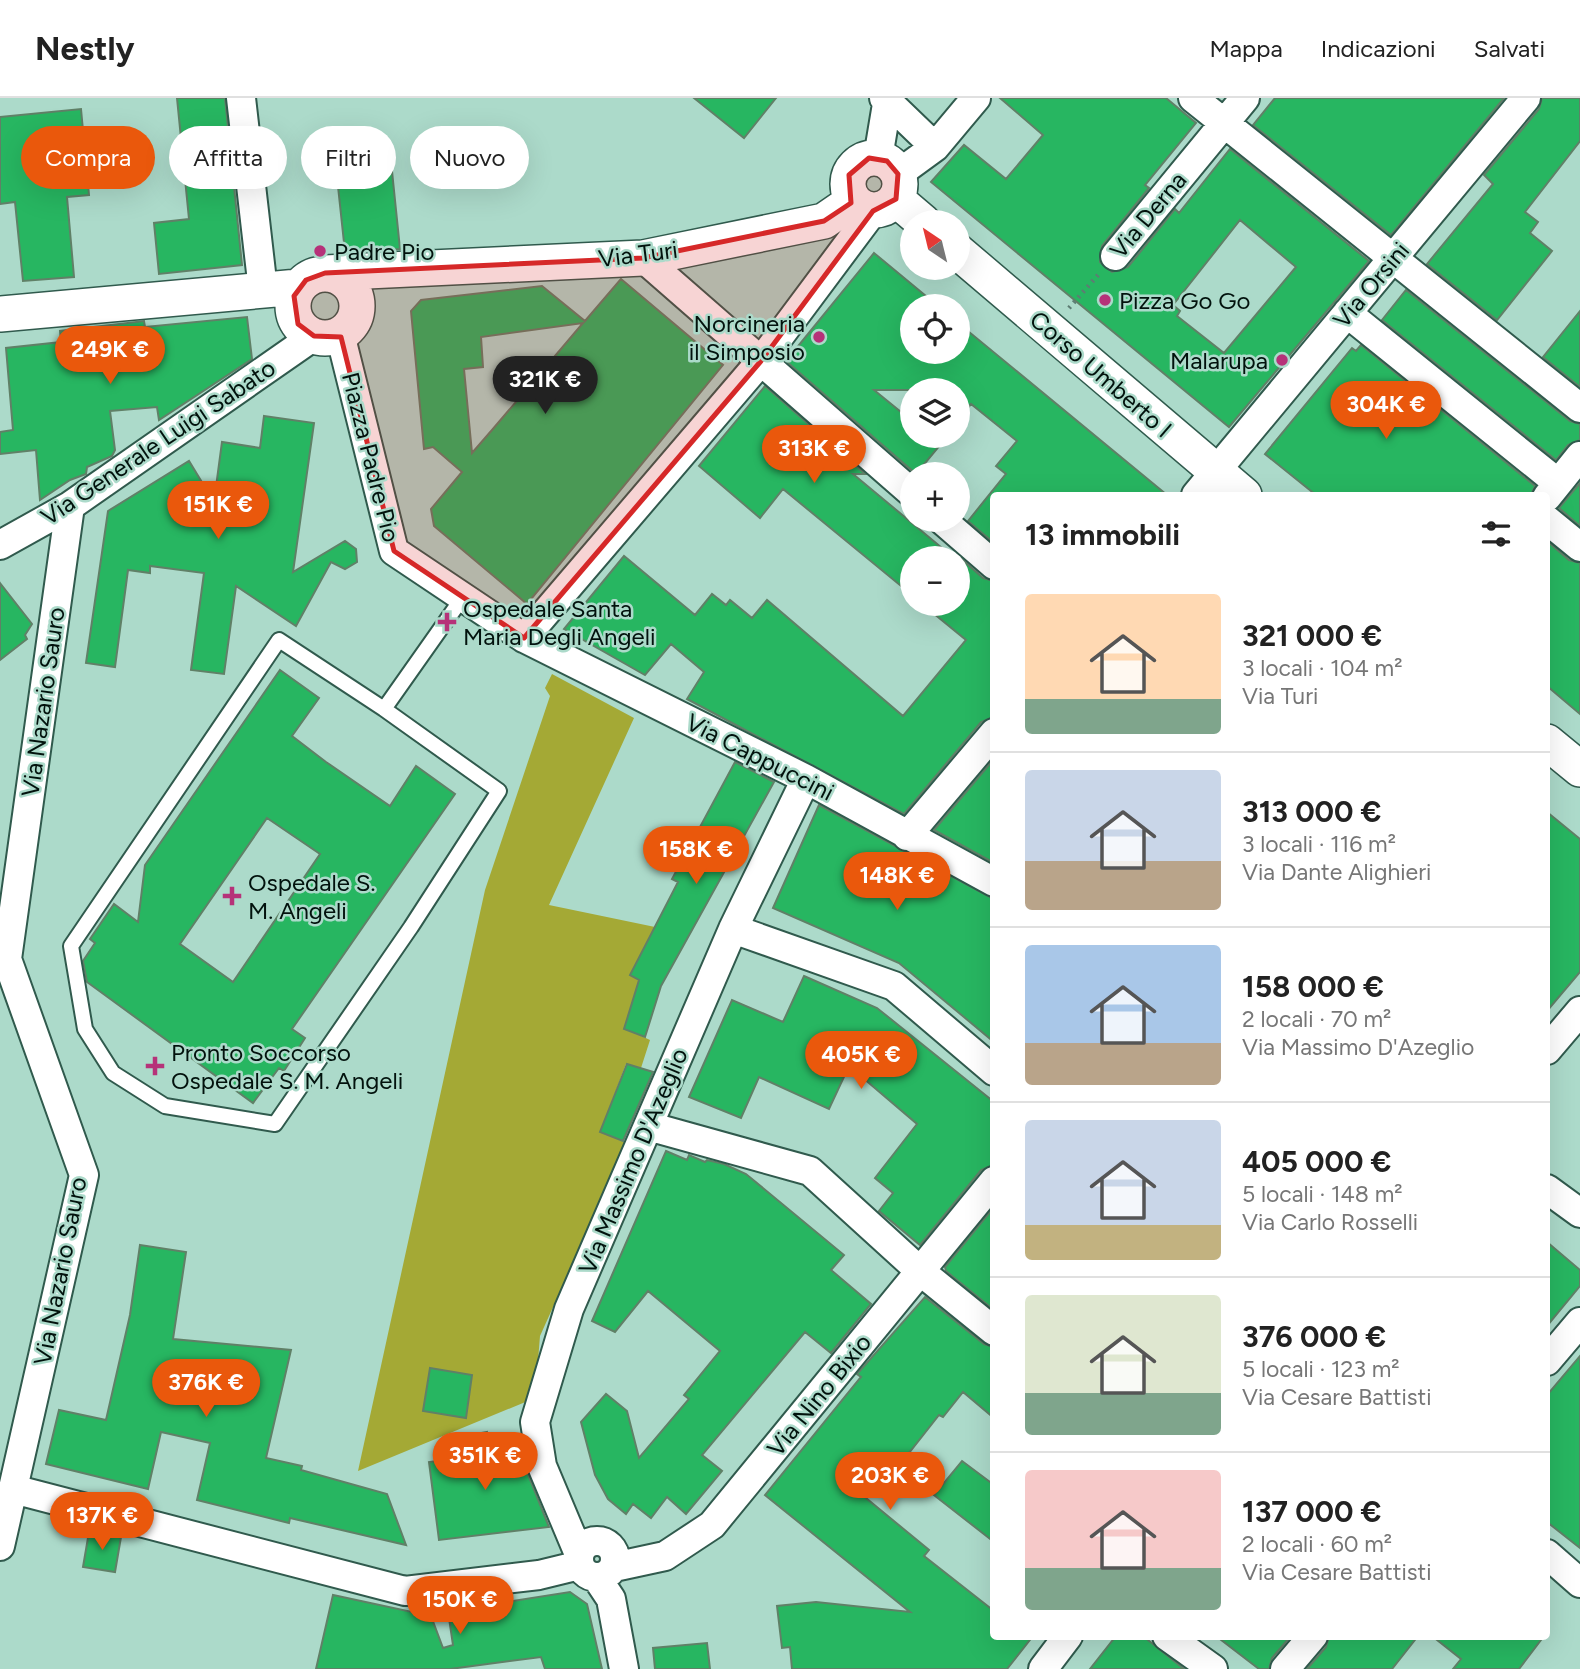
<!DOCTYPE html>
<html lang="it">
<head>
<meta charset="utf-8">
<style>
  :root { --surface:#fff; --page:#f6f6f6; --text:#222; --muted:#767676; --line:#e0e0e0; --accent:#ea580c }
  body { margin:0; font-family:Figtree,sans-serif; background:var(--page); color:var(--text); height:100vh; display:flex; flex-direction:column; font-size:26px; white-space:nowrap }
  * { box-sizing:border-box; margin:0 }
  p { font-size:23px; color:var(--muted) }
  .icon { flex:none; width:38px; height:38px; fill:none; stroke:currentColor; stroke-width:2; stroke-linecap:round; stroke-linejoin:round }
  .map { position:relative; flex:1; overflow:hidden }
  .side { position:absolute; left:990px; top:394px; width:560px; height:1148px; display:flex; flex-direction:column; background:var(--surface); border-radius:7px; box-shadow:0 7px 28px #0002 }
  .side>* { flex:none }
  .top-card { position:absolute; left:21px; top:28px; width:665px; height:63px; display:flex; gap:14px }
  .needle { width:46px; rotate:325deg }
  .controls { position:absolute; left:900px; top:112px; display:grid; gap:14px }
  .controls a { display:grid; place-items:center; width:70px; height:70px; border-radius:50%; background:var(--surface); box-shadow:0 7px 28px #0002; font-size:35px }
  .price { position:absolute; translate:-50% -60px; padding:0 16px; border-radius:24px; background:var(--accent); color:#fff; font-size:23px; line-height:46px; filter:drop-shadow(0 2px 4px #0008) }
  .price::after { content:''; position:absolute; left:50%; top:42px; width:21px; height:16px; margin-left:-10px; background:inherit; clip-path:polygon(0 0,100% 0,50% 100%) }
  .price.on { background:#222; color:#fff }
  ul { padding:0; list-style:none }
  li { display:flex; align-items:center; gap:21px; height:175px; padding:0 35px }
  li+li { border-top:2px solid var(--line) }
  li span { display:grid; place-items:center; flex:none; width:196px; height:140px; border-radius:7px; color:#555 }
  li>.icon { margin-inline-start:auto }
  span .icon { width:84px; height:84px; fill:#fffc; stroke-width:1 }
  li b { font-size:30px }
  h2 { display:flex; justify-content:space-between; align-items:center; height:84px; padding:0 35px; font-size:30px }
  .tag { padding:0 24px; border-radius:32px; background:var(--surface); box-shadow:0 7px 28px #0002; font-size:24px; line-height:63px }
  .tag.on { background:var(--accent); color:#fff }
  header { display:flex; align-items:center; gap:42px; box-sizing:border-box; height:98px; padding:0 35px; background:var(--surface); border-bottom:2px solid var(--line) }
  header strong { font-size:33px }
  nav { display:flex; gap:38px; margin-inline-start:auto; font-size:24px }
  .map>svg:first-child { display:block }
  .forest { fill:#a4a935 }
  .building { fill:#27b661; stroke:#608067; stroke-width:2; fill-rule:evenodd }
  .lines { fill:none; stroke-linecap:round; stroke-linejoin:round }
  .service-casing { stroke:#305a4d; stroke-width:18 }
  .minor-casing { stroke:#305a4d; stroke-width:32 }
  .tertiary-casing { stroke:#305a4d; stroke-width:38 }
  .path { stroke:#5d7d73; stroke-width:4.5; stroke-dasharray:2 5; stroke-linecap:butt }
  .service { stroke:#fff; stroke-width:14 }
  .minor { stroke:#fff; stroke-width:28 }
  .tertiary { stroke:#fff; stroke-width:35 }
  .marked { fill:#d62828; fill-opacity:0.2; stroke:#d62828; stroke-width:5; stroke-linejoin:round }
  .poi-dot { fill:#b63279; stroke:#acdaca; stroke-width:2.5 }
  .labels { text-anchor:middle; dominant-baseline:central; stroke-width:5; stroke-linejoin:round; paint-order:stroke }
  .street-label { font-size:24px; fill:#02120d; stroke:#acdaca }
  .poi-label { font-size:24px; fill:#02120d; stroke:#acdaca; text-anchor:start }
</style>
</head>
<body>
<header>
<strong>Nestly</strong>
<nav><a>Mappa</a><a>Indicazioni</a><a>Salvati</a></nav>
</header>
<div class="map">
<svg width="1580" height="1571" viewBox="0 0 1580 1571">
  <rect width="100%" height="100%" fill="#acdaca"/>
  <path class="forest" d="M552 576 634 620 549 807 655 829 630 877 639 882 624 930 650 942 641 970 626 966 600 1034 627 1045 540 1238 535 1300 358 1373 485 792 550 598 545 590Z"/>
  <path class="building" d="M177 0H225L242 167 159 176 154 125 189 121Z
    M694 0H776L744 40Z
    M1000 0H1166L1196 25 1145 87 1149 90 1102 148 1100 164 1112 174 1128 169 1175 111 1179 115 1230 51 1369 163 1229 329 931 84 964 47 1006 81 1043 37ZM1240 122 1296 169 1224 255 1177 218 1180 213 1173 207Z
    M1275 0H1504L1391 137 1253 27Z
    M1542 0H1580V43L1525 114 1538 124 1530 135 1552 153 1497 222 1427 166 1493 86 1484 77 1539 11Z
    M81 11 89 97 67 99 74 179 23 183 15 104 0 106V19Z
    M392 73 400 151 345 154 337 79Z
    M874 155 938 208H912V254H957V224L1167 397H994V445L968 423 1006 376 996 368 1017 343 971 306 957 323V292H874L912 323V338H930L941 346 916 376 786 263Z
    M621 181 723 267 527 506 434 428 431 411 462 374 433 349 424 351 411 213 421 202 542 188 585 223ZM583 225 492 332 472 355 464 271 483 269 481 239Z
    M1406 192 1570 323 1580 326V342L1568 347 1556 362 1382 222Z
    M1580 213V289L1543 259Z
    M247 219 252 261 159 322 157 309 110 313 115 352 112 358 87 369 86 376 70 382 40 402 36 352 0 356V334L13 332 6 250 61 244 60 233 144 223 145 229Z
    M1361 247 1535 388 1531 397H1316L1265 356 1352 250 1356 253Z
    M765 288 865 376H853L954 460H912V497L783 391 760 420 699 368Z
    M264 318 314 325 293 474 345 443 356 451 357 464 345 471 331 464 296 528 236 488 224 576 191 572 204 475 150 468V475L128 472 115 569 86 565 108 413 189 363 214 404 222 344 260 350Z
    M1580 385V428L1559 410Z
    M1547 443 1569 462 1580 465V616L1547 588Z
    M957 457 983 480 994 483V619L981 624 904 716 687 601 704 574 671 546 645 577 564 531 624 458 695 517 712 496 726 507 730 502 752 520 767 502 903 618 966 542 922 506H957Z
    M0 485 32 526 25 537 27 541 0 562Z
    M280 572 319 600 292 638 326 664 390 708 416 668 455 696 292 931 305 940 284 973 279 970 253 1005 87 884 83 863 95 845 90 841 114 806 138 824 145 767ZM267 720 320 756 233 884 180 846Z
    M994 661V765L934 732Z
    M735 664 774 684 661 888 645 939 624 931 639 882 630 877 678 784 672 781Z
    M819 707 994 801V944L899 865 773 810Z
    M1547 714 1580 741V874L1547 913Z
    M804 878 877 910 994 1004V1067L981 1072 920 1147 879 1113 893 1095 875 1080 917 1026 849 968 829 1011 759 979 741 1020 689 999 732 902 783 924Z
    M627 966 653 974 623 1043 600 1034Z
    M666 1053 687 1062 689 1057 705 1064 707 1062 724 1066 746 1076 844 1157 831 1172 871 1206 831 1255 805 1234 702 1357 722 1373 686 1416 667 1399 651 1420 633 1406 626 1416 608 1401 595 1377 581 1324 606 1296 627 1313 639 1360 689 1301 684 1297 720 1253 648 1193 615 1234 592 1223Z
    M994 1109V1212L946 1173 945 1169Z
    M1547 1144 1580 1172V1188L1547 1228Z
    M140 1147 186 1154 173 1241 291 1252 266 1360 302 1368 301 1372 387 1396 406 1447 290 1420 289 1425 197 1402 210 1345 161 1334 148 1391 46 1366 59 1312 106 1322 130 1217Z
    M925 1199 984 1246 994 1249V1320L963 1294 943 1319 939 1317 901 1365 897 1362 866 1400 929 1452 924 1458 994 1513V1538H1033L1007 1571H792L790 1549 782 1550 777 1508 816 1504 910 1514 765 1397 861 1279 857 1276Z
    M1580 1258V1450L1547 1424V1297Z
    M430 1270 472 1277 466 1320 423 1313Z
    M487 1334 489 1349 522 1345 527 1374 549 1429 439 1442 429 1364 468 1359 465 1338Z
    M962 1363 994 1387V1444L934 1397Z
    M89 1434 121 1439 115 1474 83 1469Z
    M570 1494 587 1506 602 1571H545L541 1559 450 1571H316L333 1497 431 1518 443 1550 453 1547 448 1513Z
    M1116 1538H1143L1184 1571H1090Z
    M1216 1538H1291L1272 1560 1269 1571H1259Z
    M1329 1538H1418L1392 1571H1307L1326 1549Z
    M1432 1538H1544L1519 1571H1453L1461 1561Z
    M707 1545 710 1571H655L653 1550Z"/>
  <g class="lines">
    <defs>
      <path id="service" d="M279 542 384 611 499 693 411 829 275 1026 165 1008 113 975 85 931 71 848Z
        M384 611 463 499"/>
      <path id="minor" d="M241 0 263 192
        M884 0 935 49
        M1193 0 1580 310
        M878 60 888 0
        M898 76 935 49 976 0
        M1115 158 1245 0
        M643 160 912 395
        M1347 215 1558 385
        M340 236 394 453 524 540 806 681 994 784
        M1196 397 1526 0
        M1547 399 1580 358
        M942 422 994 467
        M1547 422 1580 449
        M0 447 70 408 314 238
        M524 540 761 263 873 113
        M907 738 994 635
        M733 831 894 888 994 973
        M1547 952 1580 913
        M648 1028 810 1073 920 1173 994 1233
        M1547 1091 1580 1115
        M1547 1263 1580 1224
        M13 1391 405 1493 539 1477 580 1467
        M579 1461a18 18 0 1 1 36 0a18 18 0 1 1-36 0Z
        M0 1448 84 1077 7 861 70 408
        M579 1456 542 1368 535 1324 569 1211 733 831 806 681
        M1547 1456 1580 1485
        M614 1469 665 1458 712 1427 994 1083
        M597 1480 611 1501 624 1571
        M1167 1538 1213 1571
        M1043 1571 1068 1538
        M1285 1571 1313 1538"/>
      <path id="tertiary" d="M848 86a26 26 0 1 1 52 0a26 26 0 1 1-52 0Z
        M896 101 923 124
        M957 153 1244 397
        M325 175 643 160 824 123 853 103
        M293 208a32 32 0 1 1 64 0a32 32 0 1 1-64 0Z
        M0 216 298 189
        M1547 644 1580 671"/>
    </defs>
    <use href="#service" class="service-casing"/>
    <use href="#minor" class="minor-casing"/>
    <use href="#tertiary" class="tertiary-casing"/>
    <path class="path" d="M1069 210 1098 177"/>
    <use href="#service" class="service"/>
    <use href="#minor" class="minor"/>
    <use href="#tertiary" class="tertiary"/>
  </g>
  <path class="marked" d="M869 60 887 63 898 76 896 101 873 113 761 263 524 540 394 453 341 239 314 238 298 226 294 198 306 182 325 175 643 160 824 123 851 105 849 77Z"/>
  <g class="poi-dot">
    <circle cx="320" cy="153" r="7"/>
    <circle cx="1105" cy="202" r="7"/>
    <circle cx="819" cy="239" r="7"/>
    <circle cx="1282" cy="262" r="7"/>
    <path d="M443.5 513.5h7v7h7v7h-7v7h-7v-7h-7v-7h7z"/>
    <path d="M228.5 787.5h7v7h7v7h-7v7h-7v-7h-7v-7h7z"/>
    <path d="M151.5 957.5h7v7h7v7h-7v7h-7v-7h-7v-7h7z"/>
  </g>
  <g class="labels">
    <g class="street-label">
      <text transform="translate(1148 117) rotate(-50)">Via Derna</text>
      <text transform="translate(638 156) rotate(-7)">Via Turi</text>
      <text transform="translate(1371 187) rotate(-50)">Via Orsini</text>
      <text transform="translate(1101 276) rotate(41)">Corso Umberto I</text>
      <text transform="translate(158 344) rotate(-34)">Via Generale Luigi Sabato</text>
      <text transform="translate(371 359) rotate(76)">Piazza Padre Pio</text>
      <text transform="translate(43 604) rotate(-82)">Via Nazario Sauro</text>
      <text transform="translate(760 659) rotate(27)">Via Cappuccini</text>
      <text transform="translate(633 1063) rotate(-67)">Via Massimo D'Azeglio</text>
      <text transform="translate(60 1173) rotate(-79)">Via Nazario Sauro</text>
      <text transform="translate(819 1297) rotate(-51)">Via Nino Bixio</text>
    </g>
    <g class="poi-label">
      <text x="334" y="153">Padre Pio</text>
      <text x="1119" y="202">Pizza Go Go</text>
      <text x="805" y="225" text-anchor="end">Norcineria<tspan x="805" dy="28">il Simposio</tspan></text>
      <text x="1268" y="262" text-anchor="end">Malarupa</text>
      <text x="463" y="510">Ospedale Santa<tspan x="463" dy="28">Maria Degli Angeli</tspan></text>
      <text x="248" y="784">Ospedale S.<tspan x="248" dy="28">M. Angeli</tspan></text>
      <text x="171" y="954">Pronto Soccorso<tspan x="171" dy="28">Ospedale S. M. Angeli</tspan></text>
    </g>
  </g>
</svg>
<div class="controls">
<a><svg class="needle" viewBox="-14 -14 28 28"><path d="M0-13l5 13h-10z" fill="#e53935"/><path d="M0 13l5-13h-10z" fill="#767676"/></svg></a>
<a><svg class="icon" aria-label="locate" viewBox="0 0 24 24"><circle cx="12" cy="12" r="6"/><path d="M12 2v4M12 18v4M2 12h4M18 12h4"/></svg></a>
<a><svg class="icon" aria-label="layers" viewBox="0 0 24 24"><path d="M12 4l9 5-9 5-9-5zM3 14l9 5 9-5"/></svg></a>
<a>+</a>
<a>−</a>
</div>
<b class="price" style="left:110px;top:288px">249K €</b>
<b class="price on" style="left:545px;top:318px">321K €</b>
<b class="price" style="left:1386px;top:343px">304K €</b>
<b class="price" style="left:814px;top:387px">313K €</b>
<b class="price" style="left:218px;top:443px">151K €</b>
<b class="price" style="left:696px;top:788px">158K €</b>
<b class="price" style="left:897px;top:814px">148K €</b>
<b class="price" style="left:861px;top:993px">405K €</b>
<b class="price" style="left:206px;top:1321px">376K €</b>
<b class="price" style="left:485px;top:1394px">351K €</b>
<b class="price" style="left:890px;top:1414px">203K €</b>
<b class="price" style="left:102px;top:1454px">137K €</b>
<b class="price" style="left:460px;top:1538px">150K €</b>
<div class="top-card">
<a class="tag on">Compra</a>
<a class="tag">Affitta</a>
<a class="tag">Filtri</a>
<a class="tag">Nuovo</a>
</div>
<section class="side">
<h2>13 immobili<svg class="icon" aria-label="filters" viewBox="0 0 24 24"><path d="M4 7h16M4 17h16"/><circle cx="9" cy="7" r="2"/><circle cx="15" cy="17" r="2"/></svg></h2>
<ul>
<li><span style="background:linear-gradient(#ffd9b3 75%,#7fa58c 0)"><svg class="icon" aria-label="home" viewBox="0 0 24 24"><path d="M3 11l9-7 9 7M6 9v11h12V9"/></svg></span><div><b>321 000 €</b><p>3 locali · 104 m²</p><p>Via Turi</p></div></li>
<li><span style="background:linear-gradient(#c9d6e8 65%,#b9a48a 0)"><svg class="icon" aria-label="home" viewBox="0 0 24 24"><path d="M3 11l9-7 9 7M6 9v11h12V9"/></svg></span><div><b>313 000 €</b><p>3 locali · 116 m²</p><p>Via Dante Alighieri</p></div></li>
<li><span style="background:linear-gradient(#a9c7e8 70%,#b9a48a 0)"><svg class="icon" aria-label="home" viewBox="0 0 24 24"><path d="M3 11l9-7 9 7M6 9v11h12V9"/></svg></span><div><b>158 000 €</b><p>2 locali · 70 m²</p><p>Via Massimo D'Azeglio</p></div></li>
<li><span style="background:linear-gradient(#c9d6e8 75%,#c2b280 0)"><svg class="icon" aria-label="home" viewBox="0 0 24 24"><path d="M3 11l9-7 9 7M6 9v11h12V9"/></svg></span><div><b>405 000 €</b><p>5 locali · 148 m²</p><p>Via Carlo Rosselli</p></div></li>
<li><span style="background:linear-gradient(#dfe7d0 70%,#7fa58c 0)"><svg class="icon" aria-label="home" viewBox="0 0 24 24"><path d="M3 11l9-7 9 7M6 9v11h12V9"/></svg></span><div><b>376 000 €</b><p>5 locali · 123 m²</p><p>Via Cesare Battisti</p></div></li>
<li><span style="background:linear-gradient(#f6c9c9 70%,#7fa58c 0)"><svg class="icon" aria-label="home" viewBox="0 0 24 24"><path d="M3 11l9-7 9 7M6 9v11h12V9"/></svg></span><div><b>137 000 €</b><p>2 locali · 60 m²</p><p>Via Cesare Battisti</p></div></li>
</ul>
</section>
</div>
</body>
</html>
